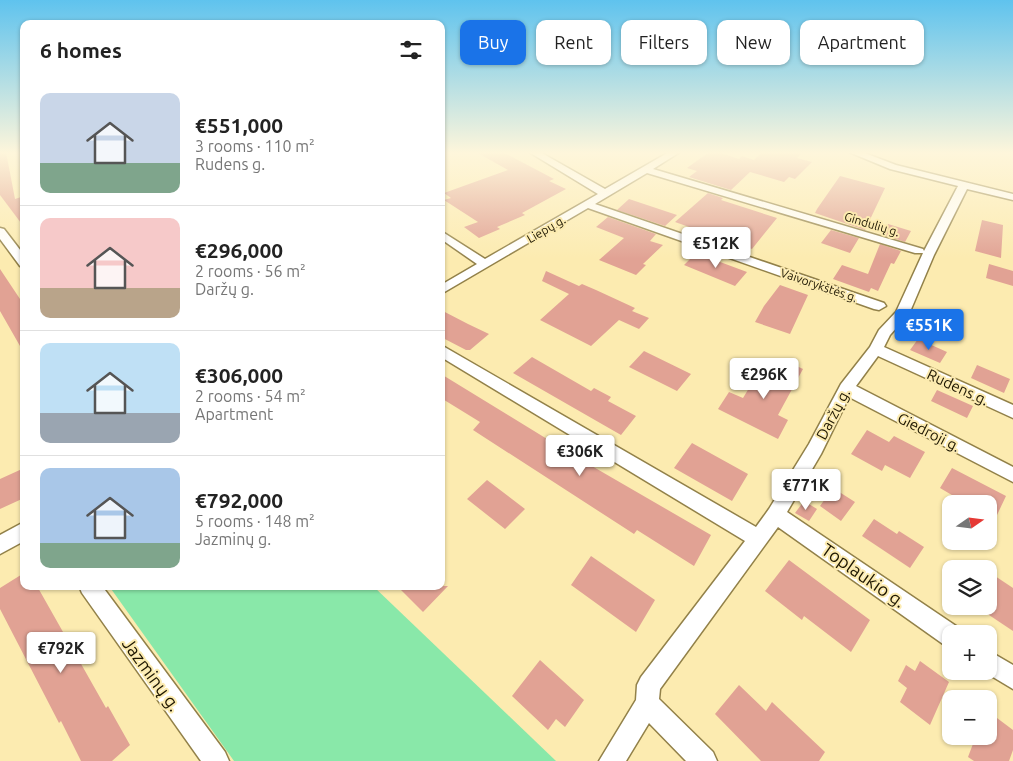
<!DOCTYPE html>
<html lang="en">
<head>
<meta charset="utf-8">
<style>
  :root { --surface:#fff; --page:#f6f6f6; --text:#222; --muted:#767676; --line:#e0e0e0; --accent:#1a73e8 }
  body { margin:0; font-family:Ubuntu,sans-serif; background:var(--page); color:var(--text); height:100vh; display:flex; flex-direction:column; font-size:19px; white-space:nowrap }
  * { box-sizing:border-box; margin:0 }
  p { font-size:16px; color:var(--muted) }
  .icon { flex:none; width:28px; height:28px; fill:none; stroke:currentColor; stroke-width:2; stroke-linecap:round; stroke-linejoin:round }
  .map { position:relative; flex:1; overflow:hidden }
  .side { position:absolute; left:20px; top:20px; width:425px; height:570px; display:flex; flex-direction:column; background:var(--surface); border-radius:10px; box-shadow:0 1px 4px #0004 }
  .side>* { flex:none }
  .hud { position:absolute; left:460px; top:20px; width:475px; height:45px; display:flex; gap:10px }
  .needle { width:32px; rotate:76deg }
  .tools { position:absolute; left:942px; top:495px; display:grid; gap:10px }
  .tools a { display:grid; place-items:center; width:55px; height:55px; border-radius:10px; background:var(--surface); box-shadow:0 1px 4px #0004; font-size:25px }
  .price { position:absolute; translate:-50% -42px; padding:0 11px; border-radius:5px; background:#fff; color:#222; font-size:16px; line-height:32px; filter:drop-shadow(0 1px 2px #0008) }
  .price::after { content:''; position:absolute; left:50%; top:30px; width:15px; height:11px; margin-left:-8px; background:inherit; clip-path:polygon(0 0,100% 0,50% 100%) }
  .price.on { background:var(--accent); color:#fff }
  ul { padding:0; list-style:none }
  li { display:flex; align-items:center; gap:15px; height:125px; padding:0 20px }
  li+li { border-top:1px solid var(--line) }
  li span { display:grid; place-items:center; flex:none; width:140px; height:100px; border-radius:10px; color:#555 }
  li>.icon { margin-inline-start:auto }
  span .icon { width:60px; height:60px; fill:#fffc; stroke-width:1 }
  li b { font-size:21px }
  h2 { display:flex; justify-content:space-between; align-items:center; height:60px; padding:0 20px; font-size:21px }
  .tag { padding:0 18px; border-radius:10px; background:var(--surface); box-shadow:0 1px 4px #0004; font-size:18px; line-height:45px }
  .tag.on { background:var(--accent); color:#fff }
  .map>svg:first-child { display:block }
  .green { fill:#89e8a9 }
  .building { fill:#e1a294 }
  .lines { fill:none; stroke-linecap:round; stroke-linejoin:round }
  .minor-casing { stroke:#928149; stroke-width:3 }
  .minor { fill:#fff; fill-rule:evenodd }
  .labels { text-anchor:middle; dominant-baseline:central; stroke-width:4; stroke-linejoin:round; paint-order:stroke }
  .far-street-label { font-size:12px; fill:#1d1601; stroke:#fcebb0 }
  .street-label { font-size:15px; fill:#1d1601; stroke:#fcebb0 }
  .near-street-label { font-size:18px; fill:#1d1601; stroke:#fcebb0 }
</style>
</head>
<body>
<div class="map">
<svg width="1013" height="761" viewBox="0 0 1013 761">
  <rect width="100%" height="100%" fill="#fcebb0"/>
  <path class="green" d="M109 586H373L556 761H234Z"/>
  <path class="building" d="M0 152H6L15 199 24 196V227L0 195Z
    M476 152H503L554 179 549 181 566 189 522 213 525 215 497 227 500 229 479 238 464 227 478 222 444 200 451 198 444 193 508 170Z
    M709 152H718L739 159 742 156 754 160 762 152H803L797 158 812 162 795 179 789 177 784 182 750 172 731 190 689 177 697 171 687 168Z
    M840 176 885 188 865 230 815 213 817 209Z
    M708 193 723 198 721 200 777 218 752 249 675 222Z
    M629 199 677 215 665 226 617 210Z
    M608 217 656 234 650 241 663 245 643 264 646 265 636 275 599 260 624 238 596 227Z
    M982 220 1003 225 1001 258 975 251Z
    M888 224 911 231 905 242 884 235Z
    M831 230 859 238 850 253 821 243Z
    M880 244 901 251 894 264 891 263 878 291 871 288 869 292 833 279 842 265 868 274Z
    M696 253 747 272 735 286 684 265Z
    M989 264 1013 271V286L986 278Z
    M0 269 24 305V353L0 311Z
    M546 271 579 286 582 284 596 290 635 308 632 311 649 318 639 329 619 320 591 346 540 320 569 294 542 281Z
    M780 285 808 295 790 334 755 322 764 306Z
    M441 310 468 324 489 334 470 350H466L441 337Z
    M918 339 947 352 940 363 910 350Z
    M644 351 691 374 677 391 629 367Z
    M532 357 591 391 594 388 611 397 608 401 636 416 621 435 513 373Z
    M786 361 803 369 778 415 788 420 778 439 718 409 729 392 743 398 763 365 780 372Z
    M977 365 1010 379 1004 393 971 378Z
    M441 374 578 458 711 535 694 566 637 530 634 534 473 430 480 422 441 398Z
    M937 390 973 406 967 418 931 401Z
    M867 430 889 442 894 436 925 452 910 478 885 465 882 471 851 454Z
    M692 443 748 474 732 501 674 468Z
    M952 468 1006 496 989 532V504H967L940 488Z
    M22 469 24 498 0 509V479Z
    M487 480 525 509 505 529 467 499Z
    M833 488 855 502 841 521 820 506Z
    M804 501 817 509 809 521 795 513Z
    M874 519 897 534 899 531 924 547 910 568 862 536Z
    M591 556 655 600 636 632 571 585Z
    M789 560 870 620 851 652 804 616 802 620 765 591Z
    M989 572 1013 588V631L989 615Z
    M24 573V586H37L106 708 108 706 130 745 112 761H81L61 721 59 723 0 609V588Z
    M397 586H448L423 612Z
    M540 660 584 700 565 727 556 719 548 730 512 696Z
    M920 661 949 682 930 725 900 702 907 688 898 681 906 665 915 671Z
    M739 685 766 711 772 702 825 752 819 761H761L715 714Z
    M989 712 1013 730V750L1009 761H974L968 757 976 736H989Z"/>
  <g class="lines">
    <defs>
      <path id="minor" d="M529 152H540L605 189 669 152H680L653 169 923 249 924 251 958 186 890 169 849 152H862L896 165 1013 194V200L967 189 934 255 909 314 890 335 884 347 1013 405V418L878 356 856 386 1013 467V482L849 397 821 454 787 512 959 628 961 634H951V647L943 644 778 527 660 689 659 699 713 752 717 761H686L649 723 626 761H599L636 700 637 685 641 677 745 541 441 357V345L756 527 769 509 809 444 841 384 870 347 879 330 896 312 923 253H915L647 173 595 204 884 303 886 306 879 310 874 309 588 208 441 294V285L477 264 441 239V231L485 259 598 194Z
        M0 228 4 229 24 255V267L20 266 0 239Z
        M24 522V541L0 554V535Z
        M79 586H102L225 752 229 761H201L82 593Z
        M989 651 1013 665V689L983 671H989Z"/>
    </defs>
    <use href="#minor" class="minor-casing"/>
    <use href="#minor" class="minor"/>
  </g>
  <linearGradient id="sky" x2="0" y2="1"><stop stop-color="#5fc3ee"/><stop offset="0.59" stop-color="#fef6db"/><stop offset="1" stop-color="#fef6db" stop-opacity="0"/></linearGradient>
  <rect width="1013" height="259" fill="url(#sky)"/>
  <g class="labels">
    <g class="far-street-label">
      <text transform="translate(872 224) rotate(17)">Gindulių g.</text>
      <text transform="translate(546 229) rotate(-30)">Liepų g.</text>
      <text transform="translate(819 285) rotate(19)">Vaivorykštės g.</text>
    </g>
    <g class="street-label">
      <text transform="translate(958 387) rotate(25)">Rudens g.</text>
      <text transform="translate(833 414) rotate(-62)">Daržų g.</text>
      <text transform="translate(929 432) rotate(27)">Giedroji g.</text>
    </g>
    <g class="near-street-label">
      <text transform="translate(864 575) rotate(35)">Toplaukio g.</text>
      <text transform="translate(152 674) rotate(54)">Jazminų g.</text>
    </g>
  </g>
</svg>
<div class="tools">
<a><svg class="needle" viewBox="-14 -14 28 28"><path d="M0-13l5 13h-10z" fill="#e53935"/><path d="M0 13l5-13h-10z" fill="#767676"/></svg></a>
<a><svg class="icon" aria-label="layers" viewBox="0 0 24 24"><path d="M12 4l9 5-9 5-9-5zM3 14l9 5 9-5"/></svg></a>
<a>+</a>
<a>−</a>
</div>
<b class="price" style="left:716px;top:269px">€512K</b>
<b class="price on" style="left:929px;top:351px">€551K</b>
<b class="price" style="left:764px;top:400px">€296K</b>
<b class="price" style="left:580px;top:477px">€306K</b>
<b class="price" style="left:806px;top:511px">€771K</b>
<b class="price" style="left:61px;top:674px">€792K</b>
<div class="hud">
<a class="tag on">Buy</a>
<a class="tag">Rent</a>
<a class="tag">Filters</a>
<a class="tag">New</a>
<a class="tag">Apartment</a>
</div>
<section class="side">
<h2>6 homes<svg class="icon" aria-label="filters" viewBox="0 0 24 24"><path d="M4 7h16M4 17h16"/><circle cx="9" cy="7" r="2"/><circle cx="15" cy="17" r="2"/></svg></h2>
<ul>
<li><span style="background:linear-gradient(#c9d6e8 70%,#7fa58c 0)"><svg class="icon" aria-label="home" viewBox="0 0 24 24"><path d="M3 11l9-7 9 7M6 9v11h12V9"/></svg></span><div><b>€551,000</b><p>3 rooms · 110 m²</p><p>Rudens g.</p></div></li>
<li><span style="background:linear-gradient(#f6c9c9 70%,#b9a48a 0)"><svg class="icon" aria-label="home" viewBox="0 0 24 24"><path d="M3 11l9-7 9 7M6 9v11h12V9"/></svg></span><div><b>€296,000</b><p>2 rooms · 56 m²</p><p>Daržų g.</p></div></li>
<li><span style="background:linear-gradient(#bfe0f5 70%,#9aa5b1 0)"><svg class="icon" aria-label="home" viewBox="0 0 24 24"><path d="M3 11l9-7 9 7M6 9v11h12V9"/></svg></span><div><b>€306,000</b><p>2 rooms · 54 m²</p><p>Apartment</p></div></li>
<li><span style="background:linear-gradient(#a9c7e8 75%,#7fa58c 0)"><svg class="icon" aria-label="home" viewBox="0 0 24 24"><path d="M3 11l9-7 9 7M6 9v11h12V9"/></svg></span><div><b>€792,000</b><p>5 rooms · 148 m²</p><p>Jazminų g.</p></div></li>
</ul>
</section>
</div>
</body>
</html>
